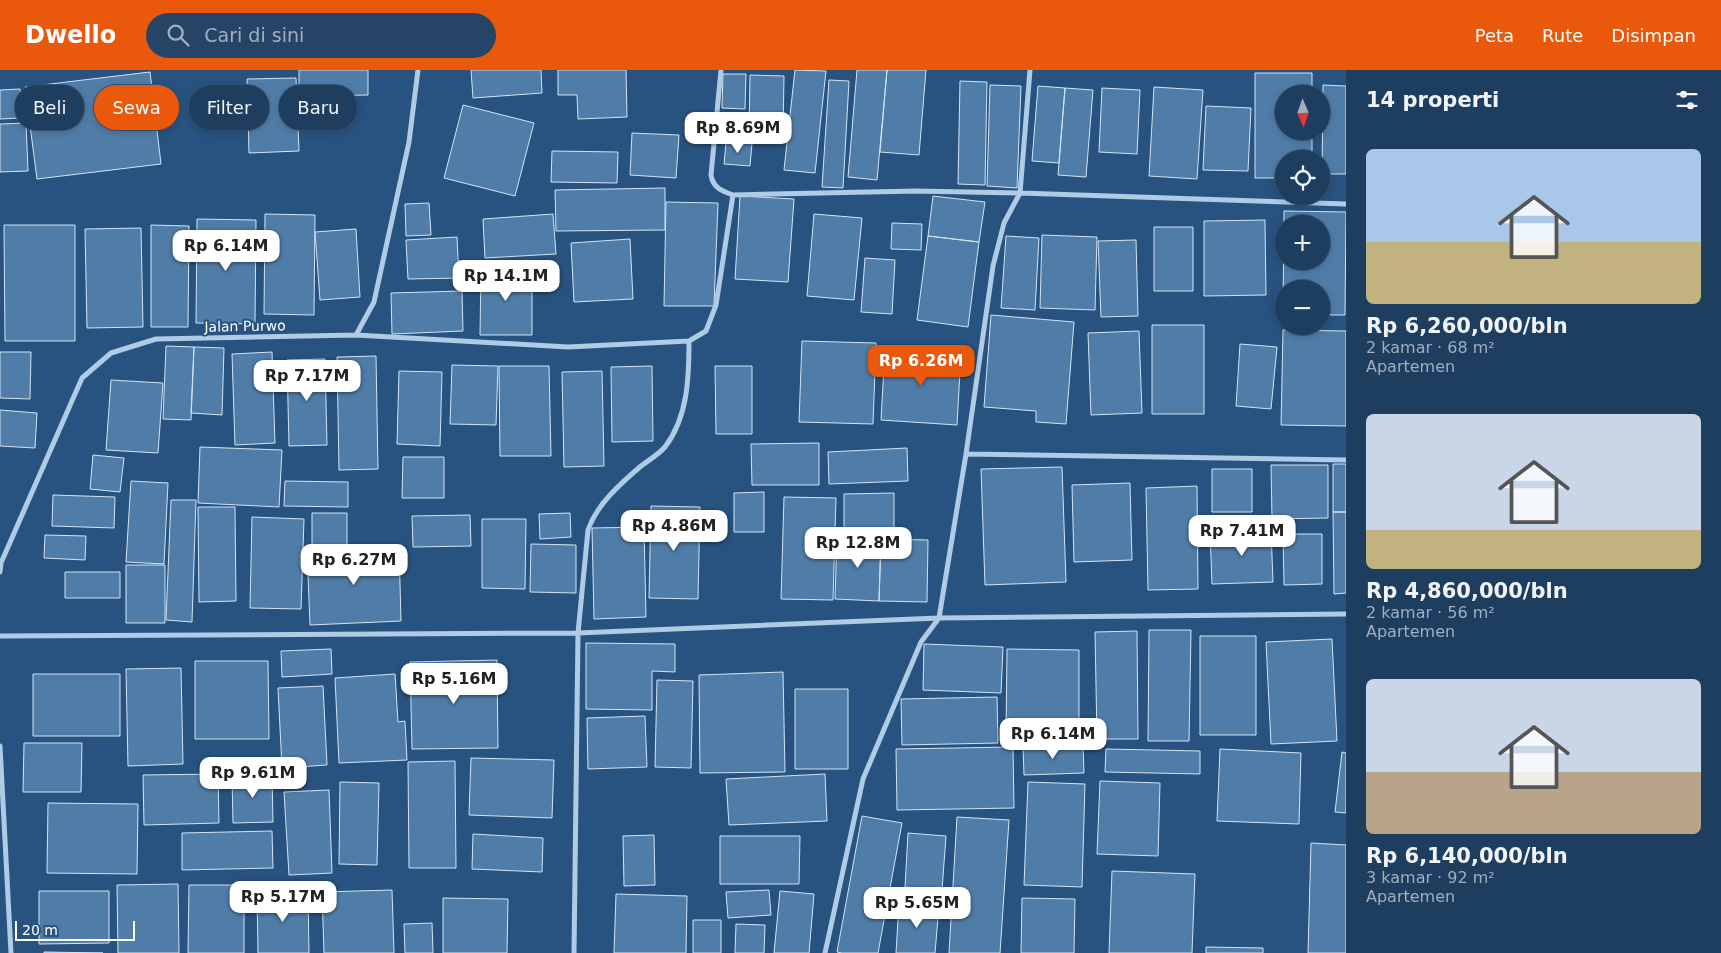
<!DOCTYPE html>
<html lang="id">
<head>
<meta charset="utf-8">
<style>
  :root { --surface:#1e3e60; --page:#264566; --text:#f1f3f6; --muted:#a1aebd; --line:#3c5775; --accent:#ea580c }
  body { margin:0; font-family:"DejaVu Sans",sans-serif; background:var(--page); color:var(--text); height:100vh; display:flex; flex-direction:column; font-size:19px; white-space:nowrap }
  * { box-sizing:border-box; margin:0 }
  p { font-size:16px; color:var(--muted) }
  .icon { flex:none; width:28px; height:28px; fill:none; stroke:currentColor; stroke-width:2; stroke-linecap:round; stroke-linejoin:round }
  .map { position:relative; flex:1; overflow:hidden }
  .details { display:flex; flex-direction:column; background:var(--surface); width:375px }
  .details>* { flex:none }
  .banner { position:absolute; left:15px; top:15px; width:475px; height:45px; display:flex; gap:10px }
  .needle { width:32px; rotate:178deg }
  .buttons { position:absolute; left:1275px; top:15px; display:grid; gap:10px }
  .buttons a { display:grid; place-items:center; width:55px; height:55px; border-radius:50%; background:var(--surface); box-shadow:0 2px 8px #0003,0 0 0 1px var(--line); font-size:25px }
  .scale { position:absolute; left:15px; bottom:12px; width:120px; box-sizing:border-box; padding-left:5px; border:2px solid #fff; border-top:0; font-size:14px; line-height:18px; white-space:nowrap; color:#fff; -webkit-text-stroke:4px #285380; paint-order:stroke }
  .price { position:absolute; translate:-50% -42px; padding:0 11px; border-radius:10px; background:#fff; color:#222; font-size:16px; line-height:32px; filter:drop-shadow(0 1px 2px #0008) }
  .price::after { content:''; position:absolute; left:50%; top:30px; width:15px; height:11px; margin-left:-8px; background:inherit; clip-path:polygon(0 0,100% 0,50% 100%) }
  .price.current { background:var(--accent); color:#fff }
  ul { padding:0; list-style:none }
  li { display:grid; align-content:center; gap:10px; height:265px; padding:0 20px }
  li span { display:grid; place-items:center; height:155px; border-radius:8px; color:#555 }
  li>.icon { margin-inline-start:auto }
  span .icon { width:90px; height:90px; fill:#fffc; stroke-width:1 }
  li b { font-size:21px }
  h2 { display:flex; justify-content:space-between; align-items:center; height:60px; padding:0 20px; font-size:21px }
  .tag { padding:0 18px; border-radius:22px; background:var(--surface); box-shadow:0 2px 8px #0003,0 0 0 1px var(--line); font-size:18px; line-height:45px }
  .tag.current { background:var(--accent); color:#fff }
  header { display:flex; align-items:center; gap:30px; box-sizing:border-box; height:70px; padding:0 25px; background:var(--accent); color:#fff }
  header strong { font-size:24px }
  nav { display:flex; gap:28px; margin-inline-start:auto; font-size:18px }
  .search { width:350px; height:45px; background:var(--page); display:flex; align-items:center; gap:12px; box-sizing:border-box; padding:0 18px; border-radius:28px; color:var(--muted); font-size:19px }
  main { display:flex; flex:1; min-height:0 }
  .map>svg:first-child { display:block }
  .building { fill:#507da8; stroke:#d2e4f5; fill-rule:evenodd }
  .lines { fill:none; stroke-linecap:round; stroke-linejoin:round }
  .street { stroke:#afcbe5; stroke-width:5 }
  .labels { text-anchor:middle; dominant-baseline:central; stroke-width:4; stroke-linejoin:round; paint-order:stroke }
  .street-label { font-size:14px; fill:#fff; stroke:#285380 }
</style>
</head>
<body>
<header>
<strong>Dwello</strong>
<div class="search"><svg class="icon" aria-label="search" viewBox="0 0 24 24"><circle cx="10" cy="10" r="6"/><path d="M15 15l6 6"/></svg>Cari di sini</div>
<nav><a>Peta</a><a>Rute</a><a>Disimpan</a></nav>
</header>
<main>
<div class="map">
<svg width="1346" height="883" viewBox="0 0 1346 883">
  <rect width="100%" height="100%" fill="#285380"/>
  <path class="building" d="M299 0H368V25L299 26Z
    M471 0H541L542 23 473 28Z
    M558 0H626L627 47 578 49 577 25H558Z
    M795 0 826 1 815 103 784 100Z
    M857 0H887L877 110 848 107Z
    M887 0H926L919 85 880 82Z
    M150 2 161 94 37 109 25 17Z
    M1255 3H1312V24H1284V61H1312V89H1284V108H1255Z
    M723 4H746L745 39 722 38Z
    M750 5 784 6 783 63 749 62Z
    M296 8 299 81 249 83 247 9Z
    M829 10 849 11 843 118 822 117Z
    M960 11 987 12 985 115 958 114Z
    M990 15 1021 16 1017 118 987 116Z
    M1323 15 1346 16V104H1322Z
    M1038 16 1065 18 1059 93 1032 91Z
    M1154 17 1203 20 1197 109 1149 106Z
    M1065 18 1093 20 1086 107 1058 105Z
    M1102 18 1140 20 1137 84 1099 82Z
    M20 19 21 48 0 49V20Z
    M463 35 534 53 515 126 444 108Z
    M1206 36 1251 38 1248 101 1203 100Z
    M26 53 28 101 0 102V54Z
    M632 63 679 65 676 108 630 105Z
    M726 72 752 73 750 96 724 94Z
    M552 81 618 82 617 113 551 112Z
    M665 118V160L556 161 555 120Z
    M740 126 794 129 788 212 735 209Z
    M933 126 985 132 979 172 928 166Z
    M666 132 718 133 714 236H664Z
    M429 133 431 165 406 166 405 134Z
    M1284 141 1346 142 1345 245H1321V219H1284L1283 244ZM1284 154H1321V191H1284Z
    M265 144 315 145 314 245 264 244Z
    M553 144 556 184 485 188 483 149Z
    M814 144 862 148 854 230 807 226Z
    M197 149 256 150 255 254 196 253Z
    M1265 150 1266 225 1204 226V151Z
    M892 153 922 154 921 180 891 179Z
    M4 155H75V271H5Z
    M151 155 189 156 188 257H151Z
    M1154 157H1193V221H1154Z
    M141 158 143 257 87 258 85 159Z
    M356 159 360 227 320 230 315 162Z
    M1042 165 1097 167 1095 240 1040 238Z
    M928 166 979 172 968 257 917 250Z
    M1006 166 1039 168 1035 240 1001 238Z
    M457 167 459 208 408 209 406 170Z
    M630 169 633 229 574 232 571 173Z
    M1136 170 1138 246 1101 247 1098 171Z
    M865 188 895 190 892 244 861 242Z
    M481 198H532V265H480Z
    M462 221 463 261 392 264 391 223Z
    M991 245 1074 252 1066 354 1036 352V341L984 337Z
    M1152 255H1204V344H1152Z
    M1283 260 1346 261V356L1281 355Z
    M1139 261 1142 343 1091 345 1088 263Z
    M802 271 876 273 873 354 799 352Z
    M1240 274 1277 277 1271 339 1236 336Z
    M166 276 194 277 191 350 163 349Z
    M194 277 224 278 222 345 191 343Z
    M885 279 961 284 957 355 881 350Z
    M0 282H31L30 329 0 328Z
    M272 282 275 373 235 375 232 284Z
    M376 286 378 399 339 400 337 287Z
    M325 289 327 375 289 376 287 290Z
    M452 295 498 296 496 355 450 354Z
    M499 296H549L551 386H500Z
    M652 296 653 371 612 372 611 297Z
    M715 296H752V364H716Z
    M399 301 442 302 440 376 397 374Z
    M602 301 604 396 564 397 562 302Z
    M111 310 163 313 158 383 106 380Z
    M0 340 37 343 35 378 0 376Z
    M819 373V415H752L751 374Z
    M200 377 282 380 279 437 198 433Z
    M907 378 908 411 829 414 828 382Z
    M93 385 124 388 120 422 90 419Z
    M403 387H444V428H402Z
    M1333 394H1346V442H1333Z
    M1271 395H1328V448L1272 449Z
    M1062 397 1066 512 985 515 981 399Z
    M1212 399H1252V442H1212Z
    M131 411 168 413 164 494 126 492Z
    M285 411 348 412V437L284 436Z
    M1130 413 1132 490 1074 492 1072 415Z
    M1197 416 1198 519 1148 520 1146 418Z
    M764 422V462H734V423Z
    M894 423V463H844V424Z
    M53 425 115 427 114 458 52 456Z
    M784 427 836 428 833 530 781 529Z
    M171 430H196L192 552 166 550Z
    M651 436 700 437 698 529 649 528Z
    M198 437H235L236 531 199 532Z
    M1333 442H1346V523L1334 524Z
    M312 443H347V475H312Z
    M570 443 571 467 540 469 539 444Z
    M470 445 471 476 413 477 412 446Z
    M252 447 304 449 301 539 250 538Z
    M482 449H526L525 519 482 518Z
    M644 457 646 547 594 549 592 458Z
    M1271 460 1273 512 1212 514 1210 462Z
    M1283 464H1322V514L1284 515Z
    M45 465 86 466 85 490 44 488Z
    M837 467 881 469 879 531 835 529Z
    M881 469 928 470 927 532 879 531Z
    M531 474 576 475V523L530 522Z
    M399 477 401 551 310 555 307 481Z
    M126 495H165V553H126Z
    M65 502H120V528H65Z
    M1149 560H1191L1189 671H1148Z
    M1137 561 1138 669H1097L1095 562Z
    M1200 566H1256V665H1200Z
    M1332 569 1337 671 1271 674 1266 572Z
    M586 573 675 574V602L652 601V640L586 639Z
    M924 574 1003 577 1001 623 923 620Z
    M331 579 332 604 282 607 281 581Z
    M1007 579 1079 580V670H1006Z
    M497 590 498 678 412 679 410 592Z
    M195 591H268L269 669H195Z
    M181 598 183 694 128 696 126 599Z
    M783 602 785 702 700 703 699 605Z
    M33 604H120V666H33Z
    M395 604 398 652 405 651 407 690 339 693 335 608Z
    M657 610 693 611 691 698 655 697Z
    M323 616 327 695 282 698 278 618Z
    M795 619H848V699H795Z
    M997 627 998 673 902 675 901 629Z
    M645 646 647 697 588 699 587 648Z
    M24 673H82L81 722H23Z
    M1083 675 1084 703 1024 705 1023 676Z
    M1013 677 1014 738 897 740 896 679Z
    M1106 679 1200 681V704L1105 702Z
    M1220 679 1301 683 1299 754 1217 751Z
    M1342 682 1346 683V743L1335 742Z
    M471 688 554 690 552 748 469 745Z
    M455 691 456 798H409L408 692Z
    M218 704 219 753 144 755 143 705Z
    M825 704 827 751 729 755 726 709Z
    M272 705 273 752 233 753 232 707Z
    M1100 711 1160 713 1158 786 1097 784Z
    M340 712 379 713 377 795 339 794Z
    M1028 712 1085 714 1082 817 1024 815Z
    M329 720 332 803 289 805 284 722Z
    M48 733 138 734 137 804 47 803Z
    M862 746 902 753 878 883H842L837 882Z
    M957 747 1009 750 1000 883H949Z
    M272 761 273 798 182 800V763Z
    M908 763 946 766 942 820 905 817Z
    M473 764 543 768 542 802 472 799Z
    M654 765 655 815 624 816 623 766Z
    M720 766H800L799 814H720Z
    M1311 773 1346 775V883H1308Z
    M1112 801 1195 804 1192 883H1109Z
    M178 814 179 883H118L117 815Z
    M189 815H244V883H188Z
    M392 820 394 883H324L322 822Z
    M769 820 771 845 728 848 726 822Z
    M39 821H109V873L39 874Z
    M780 821 814 824 809 883H774Z
    M308 822 309 883H258L257 823Z
    M616 824 687 826 686 883H614Z
    M443 828 508 829 507 883H443Z
    M1022 828 1075 829 1074 883H1021Z
    M899 833 939 836 935 883H896Z
    M693 850H721V883H693Z
    M432 853 433 883H405L404 854Z
    M736 854 765 855 764 883H735Z
    M1206 877 1263 878V883H1206Z
    M44 882 103 883H44Z"/>
  <g class="lines">
    <path class="street" d="M721 0 711 105C713 118 722 121 733 125L916 121 1020 123 1030 0
      M356 265 568 277 689 271 706 261 716 235 733 125
      M966 384 993 196 1004 153 1020 123 1346 134
      M0 502 1 493 82 308 111 283 156 269 356 265 374 232 409 72 418 0
      M0 566 578 563 939 548 1346 544
      M0 676 11 883
      M574 883 578 563 588 460C597 434 620 414 641 396 649 390 659 384 665 377 688 347 689 307 689 271
      M825 883 863 709 921 572 939 548 966 384 1346 390"/>
  </g>
  <g class="labels">
    <g class="street-label">
      <text transform="translate(245 256) rotate(-1)">Jalan Purwo</text>
    </g>
  </g>
</svg>
<div class="buttons">
<a><svg class="needle" viewBox="-14 -14 28 28"><path d="M0-13l5 13h-10z" fill="#e53935"/><path d="M0 13l5-13h-10z" fill="#a1aebd"/></svg></a>
<a><svg class="icon" aria-label="locate" viewBox="0 0 24 24"><circle cx="12" cy="12" r="6"/><path d="M12 2v4M12 18v4M2 12h4M18 12h4"/></svg></a>
<a>+</a>
<a>−</a>
</div>
<div class="scale">20 m</div>
<b class="price" style="left:738px;top:84px">Rp 8.69M</b>
<b class="price" style="left:226px;top:202px">Rp 6.14M</b>
<b class="price" style="left:506px;top:232px">Rp 14.1M</b>
<b class="price current" style="left:921px;top:317px">Rp 6.26M</b>
<b class="price" style="left:307px;top:332px">Rp 7.17M</b>
<b class="price" style="left:674px;top:482px">Rp 4.86M</b>
<b class="price" style="left:1242px;top:487px">Rp 7.41M</b>
<b class="price" style="left:858px;top:499px">Rp 12.8M</b>
<b class="price" style="left:354px;top:516px">Rp 6.27M</b>
<b class="price" style="left:454px;top:635px">Rp 5.16M</b>
<b class="price" style="left:1053px;top:690px">Rp 6.14M</b>
<b class="price" style="left:253px;top:729px">Rp 9.61M</b>
<b class="price" style="left:283px;top:853px">Rp 5.17M</b>
<b class="price" style="left:917px;top:859px">Rp 5.65M</b>
<div class="banner">
<a class="tag">Beli</a>
<a class="tag current">Sewa</a>
<a class="tag">Filter</a>
<a class="tag">Baru</a>
</div>
</div>
<section class="details">
<h2>14 properti<svg class="icon" aria-label="filters" viewBox="0 0 24 24"><path d="M4 7h16M4 17h16"/><circle cx="9" cy="7" r="2"/><circle cx="15" cy="17" r="2"/></svg></h2>
<ul>
<li><span style="background:linear-gradient(#a9c7e8 60%,#c2b280 0)"><svg class="icon" aria-label="home" viewBox="0 0 24 24"><path d="M3 11l9-7 9 7M6 9v11h12V9"/></svg></span><div><b>Rp 6,260,000/bln</b><p>2 kamar · 68 m²</p><p>Apartemen</p></div></li>
<li><span style="background:linear-gradient(#c9d6e8 75%,#c2b280 0)"><svg class="icon" aria-label="home" viewBox="0 0 24 24"><path d="M3 11l9-7 9 7M6 9v11h12V9"/></svg></span><div><b>Rp 4,860,000/bln</b><p>2 kamar · 56 m²</p><p>Apartemen</p></div></li>
<li><span style="background:linear-gradient(#c9d6e8 60%,#b9a48a 0)"><svg class="icon" aria-label="home" viewBox="0 0 24 24"><path d="M3 11l9-7 9 7M6 9v11h12V9"/></svg></span><div><b>Rp 6,140,000/bln</b><p>3 kamar · 92 m²</p><p>Apartemen</p></div></li>
</ul>
</section>
</main>
</body>
</html>
